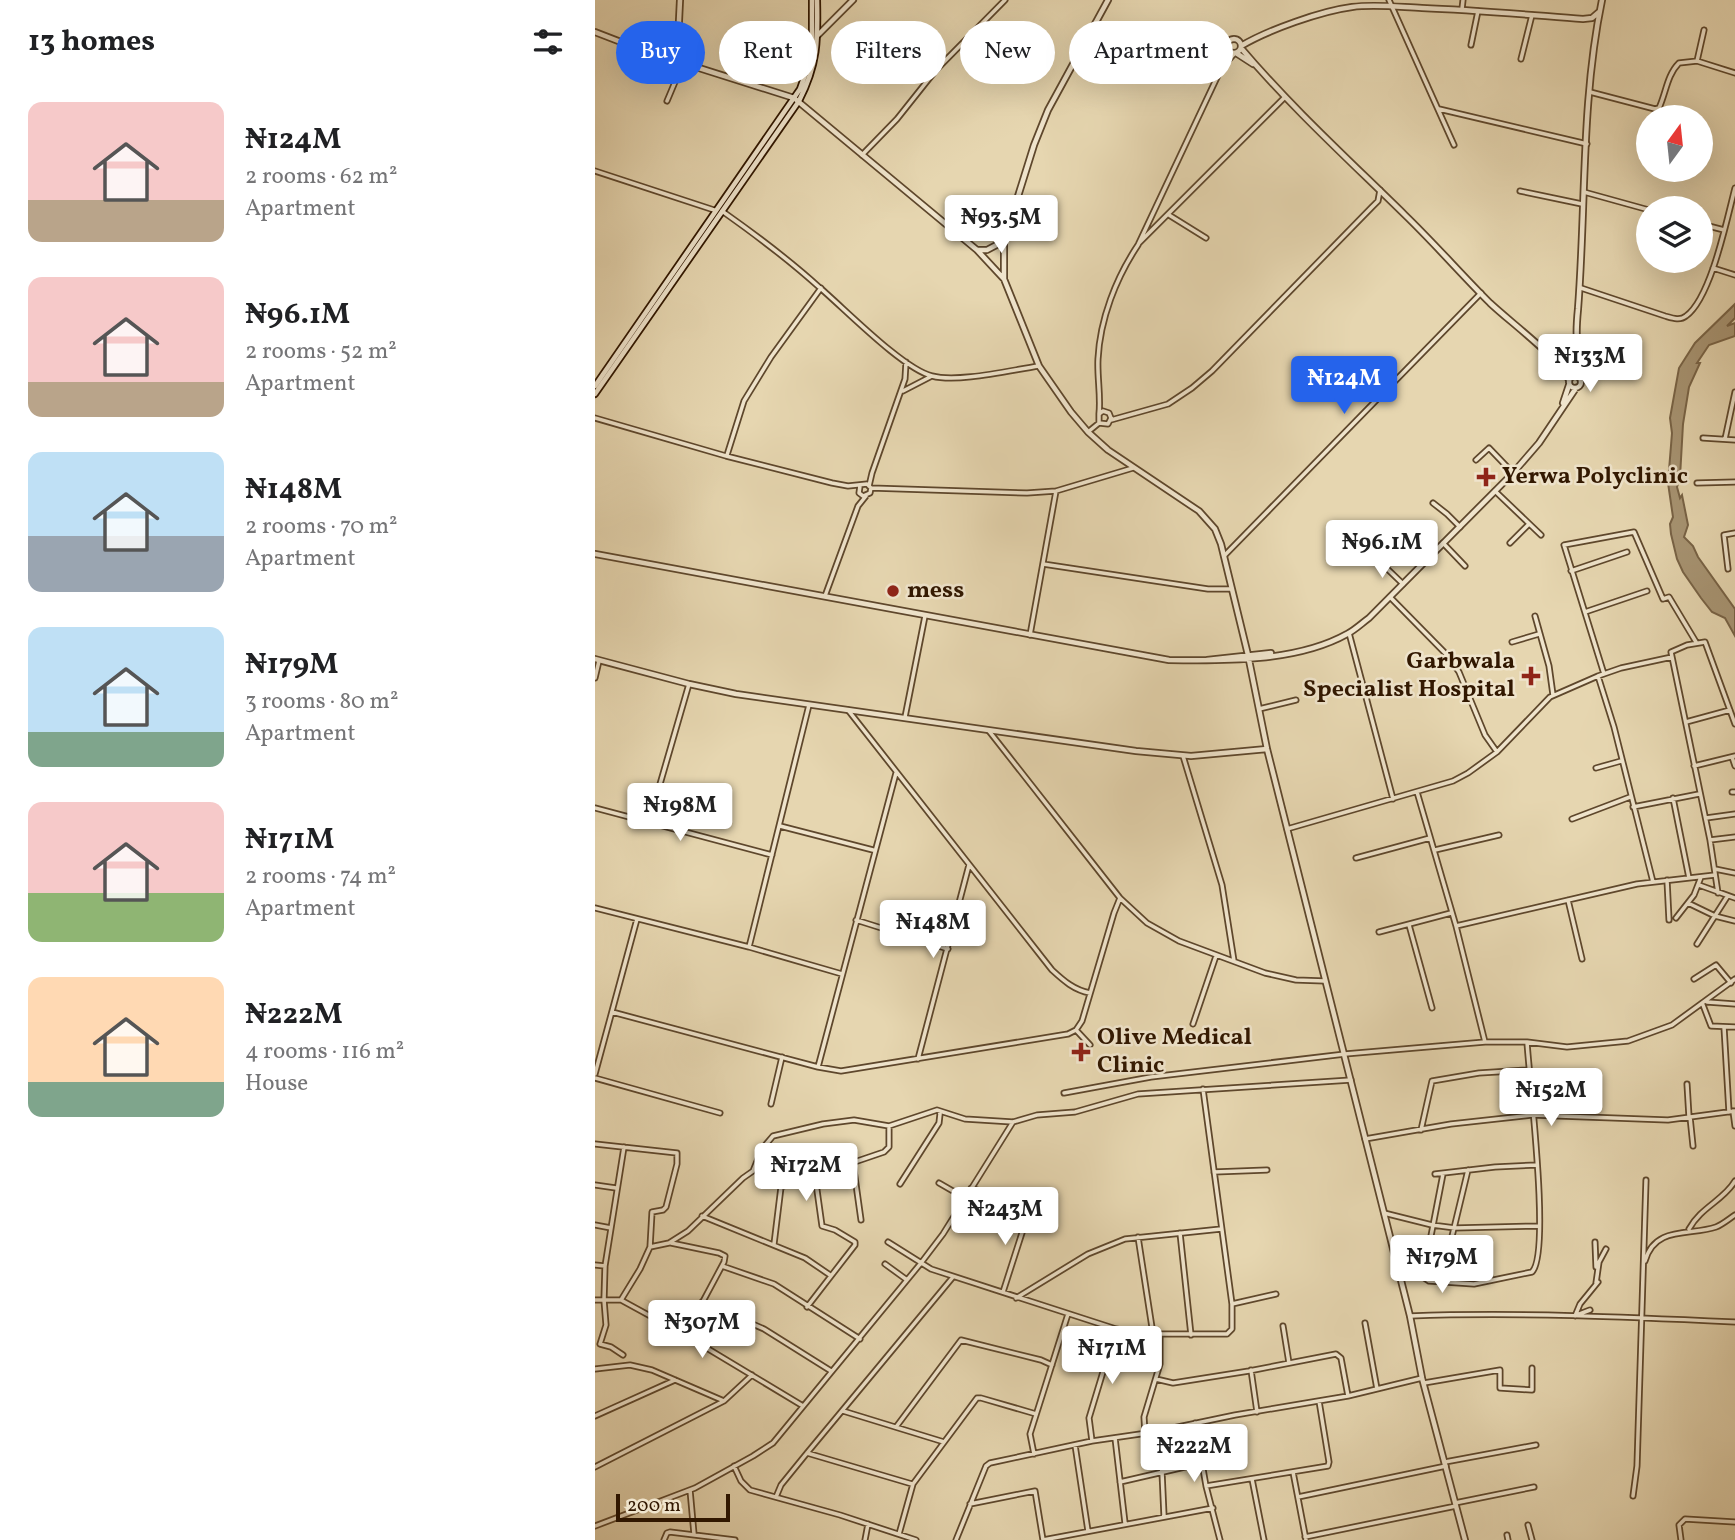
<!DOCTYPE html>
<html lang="en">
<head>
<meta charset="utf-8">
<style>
  :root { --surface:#fff; --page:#f6f6f6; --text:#202124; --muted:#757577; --accent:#2563eb }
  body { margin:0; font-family:Vollkorn,serif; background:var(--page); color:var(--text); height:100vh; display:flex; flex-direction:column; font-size:26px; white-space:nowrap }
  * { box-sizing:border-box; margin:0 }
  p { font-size:23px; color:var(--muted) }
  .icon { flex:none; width:38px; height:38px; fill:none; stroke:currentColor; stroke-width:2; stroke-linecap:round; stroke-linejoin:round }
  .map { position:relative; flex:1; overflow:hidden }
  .side { display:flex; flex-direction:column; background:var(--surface); width:595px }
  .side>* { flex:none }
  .top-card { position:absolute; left:21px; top:21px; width:665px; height:63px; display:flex; gap:14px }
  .needle { width:46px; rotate:15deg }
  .fabs { position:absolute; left:1041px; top:105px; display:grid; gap:14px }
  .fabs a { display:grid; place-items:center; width:77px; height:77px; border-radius:50%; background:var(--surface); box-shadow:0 7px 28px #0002; font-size:35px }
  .scale { position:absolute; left:21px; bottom:18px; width:114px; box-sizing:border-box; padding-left:7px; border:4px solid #311700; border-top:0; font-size:19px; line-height:24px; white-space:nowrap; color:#311700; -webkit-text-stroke:5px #efe4cc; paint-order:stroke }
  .price { position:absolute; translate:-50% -60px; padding:0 16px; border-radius:7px; background:#fff; color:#222; font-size:23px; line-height:46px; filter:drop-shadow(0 2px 4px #0008) }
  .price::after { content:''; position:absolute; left:50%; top:42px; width:21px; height:16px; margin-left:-10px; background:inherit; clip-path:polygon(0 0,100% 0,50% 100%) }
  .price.on { background:var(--accent); color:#fff }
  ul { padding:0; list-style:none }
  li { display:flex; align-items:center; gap:21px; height:175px; padding:0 28px }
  li span { display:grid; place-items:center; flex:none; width:196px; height:140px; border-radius:14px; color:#555 }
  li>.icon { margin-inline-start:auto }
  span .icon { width:84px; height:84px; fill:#fffc; stroke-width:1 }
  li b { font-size:30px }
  h2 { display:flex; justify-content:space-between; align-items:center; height:84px; padding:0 28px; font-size:30px }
  .pill { padding:0 24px; border-radius:32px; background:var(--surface); box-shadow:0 7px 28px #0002; font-size:24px; line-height:63px }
  .pill.on { background:var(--accent); color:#fff }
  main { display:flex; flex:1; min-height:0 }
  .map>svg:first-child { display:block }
  .water { fill:#a89574; stroke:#786346; stroke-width:2 }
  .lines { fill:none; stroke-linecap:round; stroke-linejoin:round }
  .minor-casing { stroke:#5e472c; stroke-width:7 }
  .tertiary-casing { stroke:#5e472c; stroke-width:8 }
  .secondary-casing { stroke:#311700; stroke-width:8 }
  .minor { stroke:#efe4cc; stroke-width:3.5 }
  .tertiary { stroke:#efe4cc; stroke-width:4.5 }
  .secondary { stroke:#efe4cc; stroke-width:4.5 }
  .poi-dot { fill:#8f2418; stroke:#efe4cc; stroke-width:2.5 }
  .labels { text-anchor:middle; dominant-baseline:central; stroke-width:5; stroke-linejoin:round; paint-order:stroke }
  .poi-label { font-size:24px; font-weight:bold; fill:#311700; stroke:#efe4cc; text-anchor:start }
</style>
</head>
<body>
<main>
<section class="side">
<h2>13 homes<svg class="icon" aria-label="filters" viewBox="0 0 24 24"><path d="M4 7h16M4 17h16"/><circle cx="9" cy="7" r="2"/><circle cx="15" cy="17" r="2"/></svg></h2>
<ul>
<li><span style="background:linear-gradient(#f6c9c9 70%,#b9a48a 0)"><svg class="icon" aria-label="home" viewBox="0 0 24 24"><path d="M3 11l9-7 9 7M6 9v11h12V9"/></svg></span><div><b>₦124M</b><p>2 rooms · 62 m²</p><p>Apartment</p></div></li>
<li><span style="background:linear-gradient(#f6c9c9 75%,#b9a48a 0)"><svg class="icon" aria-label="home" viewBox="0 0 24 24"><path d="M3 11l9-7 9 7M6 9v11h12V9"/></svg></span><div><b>₦96.1M</b><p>2 rooms · 52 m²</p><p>Apartment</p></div></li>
<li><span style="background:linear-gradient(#bfe0f5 60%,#9aa5b1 0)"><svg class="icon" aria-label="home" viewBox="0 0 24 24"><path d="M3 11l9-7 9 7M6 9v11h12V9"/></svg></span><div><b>₦148M</b><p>2 rooms · 70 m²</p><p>Apartment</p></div></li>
<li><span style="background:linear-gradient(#bfe0f5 75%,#7fa58c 0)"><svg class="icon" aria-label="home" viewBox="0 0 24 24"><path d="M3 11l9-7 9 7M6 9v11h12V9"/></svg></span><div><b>₦179M</b><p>3 rooms · 80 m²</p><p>Apartment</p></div></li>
<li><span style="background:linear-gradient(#f6c9c9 65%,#8fb573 0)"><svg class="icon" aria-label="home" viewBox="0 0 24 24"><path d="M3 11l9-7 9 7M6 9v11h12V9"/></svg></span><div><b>₦171M</b><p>2 rooms · 74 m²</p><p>Apartment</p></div></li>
<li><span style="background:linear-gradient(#ffd9b3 75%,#7fa58c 0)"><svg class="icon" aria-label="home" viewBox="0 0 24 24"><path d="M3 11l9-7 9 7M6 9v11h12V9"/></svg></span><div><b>₦222M</b><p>4 rooms · 116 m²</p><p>House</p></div></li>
</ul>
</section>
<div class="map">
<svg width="1140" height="1540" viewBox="0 0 1140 1540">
  <rect width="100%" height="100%" fill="#e6d6b0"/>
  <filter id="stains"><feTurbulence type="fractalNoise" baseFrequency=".00286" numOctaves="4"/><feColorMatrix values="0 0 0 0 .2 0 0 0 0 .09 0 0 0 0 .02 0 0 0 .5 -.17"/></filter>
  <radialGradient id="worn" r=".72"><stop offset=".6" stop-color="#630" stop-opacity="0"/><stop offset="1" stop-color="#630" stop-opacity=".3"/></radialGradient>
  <path class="water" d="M1140 304V318L1132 326 1140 323V336L1114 345 1102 363H1105L1094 387 1088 424 1085 477 1082 487 1085 498 1087 495 1093 525 1089 537 1098 546 1103 557 1140 609V636L1130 618 1117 612 1106 598 1088 572 1082 559 1076 534 1075 524 1078 517 1073 483 1077 433 1075 418 1084 368 1100 343Z"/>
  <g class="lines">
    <defs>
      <path id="minor" d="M794 0 859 145
        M867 9 868 0
        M876 45 883 11
        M926 59 937 15
        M1102 61 1109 30
        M630 64 639 54
        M995 92 1060 109 1064 108C1071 93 1072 75 1084 63L1102 61 1140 73
        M72 101 88 63
        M844 109 992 144
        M267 155 302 119 341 70 410 0
        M0 171 119 210
        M925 191 987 204
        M989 192 1054 210
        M127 211C161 235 193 259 224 287 250 309 308 369 337 376 363 383 416 370 444 366
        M574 215 611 238
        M1106 224 1129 230
        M544 243 690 97
        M1118 268 1140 275
        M986 288 1070 316C1077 318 1085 321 1091 316 1116 298 1132 219 1140 188
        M308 391 335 377
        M504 414C506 396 502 377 503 359 505 319 521 278 543 245L634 52
        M0 418 131 456 237 483 253 486 272 484 276 488 275 493 268 496 264 493 265 486
        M516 420 573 404 597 388 617 371 776 208 783 201 785 190
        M493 432 504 423 513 424 516 418 514 413 508 411 504 414V423
        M1108 438 1140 440
        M1130 439 1140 392
        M132 455 149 401 176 357 226 288
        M881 460 894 448 918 473
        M1102 483 1140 482
        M274 486 277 473 310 379 311 362
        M276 488 432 493 461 491 538 468
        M900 491 946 535
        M838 503 852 514 865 527
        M848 543 870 566
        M915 543 934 524
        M629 556 886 293
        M782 559 808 584
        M448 564 613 589H636
        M1133 569 1129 535 1140 533
        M976 571 1032 552
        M230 596 263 506 271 496
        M795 597 852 655 864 672 890 735 902 752
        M990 612 1052 591
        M940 616 954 666 958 695
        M754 633 798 799
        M435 635 461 491
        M917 642 944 634
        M1009 674 969 545 1039 532 1068 599 1074 597 1101 642
        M1003 676 1026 668 1077 657
        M0 678 4 661
        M664 709 701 700
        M253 710 457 970C469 981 479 990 495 993
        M310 717 330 616
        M1091 722 1135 710
        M394 731 525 898 552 923 584 941 670 973 701 980 730 981
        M588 756 627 885 639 961
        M1137 757 1140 766
        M1099 766 1140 756
        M1001 768 1026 761
        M822 792 861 926 890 1042
        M1137 792H1140
        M1078 798 1094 878
        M1038 807 1104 794
        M0 808 177 855
        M1111 818 1140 814
        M977 819 1035 797
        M54 822 94 684
        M185 826 278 850
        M692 829 858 781 873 773 902 752 955 697 1003 676 1019 727 1058 882
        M1115 840 1140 837
        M840 850 904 835
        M761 858 835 838
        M1120 869 1140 873
        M1072 880 1074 920
        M1104 885 1140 898
        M1123 893 1115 840 1076 652 1092 645 1110 642 1140 724
        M973 900 987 959
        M1093 903 1120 916 1140 921
        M0 908 154 947 247 974
        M1081 918 1099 895 1106 877
        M261 920 353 949
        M814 925 837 1008
        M861 926 1042 884 1120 875
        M784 932 856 913
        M1102 944 1132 897
        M154 947 214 705
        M1099 979 1121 965 1136 983
        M1112 1002 1140 1004
        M1108 1005 1116 1026 1140 1027
        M17 1012 223 1067 246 1071 473 1034 481 1030 487 1021 519 913 525 898
        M598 1024 621 956
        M1129 1027 1134 1112
        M481 1030 495 1045
        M323 1059 374 865
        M223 1067 301 773
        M0 1074 42 919
        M0 1078 125 1113
        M1092 1084 1094 1117
        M469 1093 556 1077 750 1054 890 1042H932L972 1047 1033 1041 1077 1025 1140 979
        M176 1104 187 1057
        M1138 1111 1140 1126
        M1095 1117 1098 1146
        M826 1130 837 1081 884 1073 933 1070
        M770 1139 856 1124 937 1115 1073 1120 1140 1111
        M0 1144 82 1153V1164L71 1207 68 1210 57 1212 55 1247
        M258 1163 266 1220
        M619 1172 672 1170
        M840 1174 900 1167 942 1165
        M848 1174 828 1277 834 1281 879 1284 937 1272C956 1253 934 1078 932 1042
        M344 1183 370 1198
        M305 1184 344 1123 345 1114 344 1111
        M0 1185 21 1188
        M376 1188 449 1212
        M789 1213 837 1225 860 1228 944 1226
        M107 1216 210 1258 235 1275
        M0 1225 16 1228
        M1094 1229C1106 1207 1129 1200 1140 1181
        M585 1233 596 1335
        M543 1237 558 1334
        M293 1242 336 1269 521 1329 547 1334H632L637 1329V1304L608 1089
        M1000 1242 1001 1267
        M76 1243 124 1253 130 1256 129 1262 90 1335
        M179 1244 186 1187 289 1152 294 1147V1126
        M1050 1261C1060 1225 1096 1236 1121 1227 1127 1225 1134 1219 1140 1215
        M290 1264 312 1280
        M0 1265 10 1266
        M127 1266 179 1284 265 1339
        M846 1282 873 1170
        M1001 1283 1004 1262 1011 1249
        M408 1292 435 1208
        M421 1298 493 1254 530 1239 626 1229
        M0 1300H26L90 1335 208 1406
        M26 1300 45 1269 55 1247 74 1243 93 1231 148 1178 158 1171 167 1149 178 1136 228 1124 259 1120 294 1126 342 1110 370 1119 418 1122 442 1115 480 1112 543 1094 756 1080
        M107 1302 169 1329 236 1371
        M637 1304 681 1294
        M212 1307 260 1245V1242L240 1230 227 1226 220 1176
        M982 1315 995 1310
        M815 1316C923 1312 1032 1317 1140 1322
        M980 1316 985 1304 1003 1282
        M770 1323 782 1389
        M688 1326 694 1363
        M28 1355 16 1347 5 1344 11 1325 9 1300 10 1266 29 1147
        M0 1369 35 1365 57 1370 129 1401 157 1375
        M656 1370 662 1412
        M561 1379 578 1383 654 1371 741 1354 746 1358 753 1396
        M829 1383 905 1370V1388L937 1390V1368
        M248 1411 349 1442
        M0 1416 80 1380
        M600 1423 611 1486 625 1540
        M301 1427 366 1340 446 1360 457 1365
        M559 1432 567 1472 569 1516
        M550 1434 549 1417 565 1364V1335
        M520 1438 530 1523
        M497 1441 494 1418 521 1329
        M480 1445 493 1531
        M212 1453 317 1484
        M439 1454 435 1434 473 1314
        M850 1462 941 1445
        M139 1466 146 1481 155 1490 245 1515 321 1540
        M0 1467 129 1401
        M698 1472 711 1540
        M657 1479 669 1540
        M525 1482 607 1463
        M611 1486 733 1466 734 1462 724 1401
        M95 1490 99 1534
        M1038 1496 1042 1466 1051 1180
        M181 1497 186 1485 212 1453 358 1277
        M703 1497 851 1466
        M860 1503 939 1487
        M375 1504 440 1491 448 1540
        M933 1525 937 1540
        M0 1526 100 1488 158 1456 178 1443 326 1263 348 1234 418 1122
        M304 1534 318 1484 382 1398H386L441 1414
        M912 1535 913 1540
        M710 1537 861 1506
        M69 1540 72 1533 75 1532 140 1540
        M270 1540 273 1524
        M361 1540 391 1466 395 1463 497 1441 559 1432 640 1415 753 1396 827 1378
        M448 1540 618 1508
        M1086 1540 1084 1525 1090 1519 1140 1522"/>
      <path id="tertiary" d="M85 0 83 41 90 63
        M513 0 453 110 439 145 409 241V279L444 366 476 412 493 432 513 450 604 511 620 529 626 544 653 655 672 749 815 1316 827 1378 870 1540
        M498 29C526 41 559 61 591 60 605 60 619 53 633 51
        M0 32 44 49 199 98 382 250 408 278
        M223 35 258 0
        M632 46a7 7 0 1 1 14 0a7 7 0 1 1-14 0Z
        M646 46C673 30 726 11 757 7 780 4 804 7 827 8 881 10 935 15 988 19L997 18 1004 12
        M646 48C696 107 754 160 810 215 839 243 866 274 895 303 915 322 964 358 974 380
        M641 53 658 64
        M72 58 82 42
        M383 250H392L409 241
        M962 360H971L978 353
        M974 382a6 6 0 1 1 12 0a6 6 0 1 1-12 0Z
        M978 376 980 346
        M984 377C987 365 982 353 982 341 981 330 982 319 983 309 991 206 986 101 1007 0
        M968 403 974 385
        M0 554 574 660C629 661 702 662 752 634 760 630 767 623 774 618L918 473 944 443 981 388
        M0 659 94 684 141 694 541 751 596 756 672 749
        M612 660 676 653"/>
      <path id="secondary" d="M0 386 205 89 217 55V0
        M0 394 204 101C223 64 223 40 222 0"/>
    </defs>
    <use href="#minor" class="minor-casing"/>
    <use href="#tertiary" class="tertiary-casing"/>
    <use href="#secondary" class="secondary-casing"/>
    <use href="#minor" class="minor"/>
    <use href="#tertiary" class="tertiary"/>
    <use href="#secondary" class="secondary"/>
  </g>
  <g class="poi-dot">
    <path d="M887.5 466.5h7v7h7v7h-7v7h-7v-7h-7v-7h7z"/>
    <circle cx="298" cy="591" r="7"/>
    <path d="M932.5 665.5h7v7h7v7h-7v7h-7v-7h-7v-7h7z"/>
    <path d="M482.5 1041.5h7v7h7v7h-7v7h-7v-7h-7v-7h7z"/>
  </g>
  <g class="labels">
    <g class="poi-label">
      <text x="907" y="477">Yerwa Polyclinic</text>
      <text x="312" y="591">mess</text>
      <text x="920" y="662" text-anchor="end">Garbwala<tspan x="920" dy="28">Specialist Hospital</tspan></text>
      <text x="502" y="1038">Olive Medical<tspan x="502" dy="28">Clinic</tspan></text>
    </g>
  </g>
  <rect width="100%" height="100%" filter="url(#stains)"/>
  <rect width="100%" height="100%" fill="url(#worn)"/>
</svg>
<div class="fabs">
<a><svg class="needle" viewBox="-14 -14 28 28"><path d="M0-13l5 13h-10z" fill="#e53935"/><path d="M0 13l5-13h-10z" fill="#757577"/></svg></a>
<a><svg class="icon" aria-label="layers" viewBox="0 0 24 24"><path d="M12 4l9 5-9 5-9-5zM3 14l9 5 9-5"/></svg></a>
</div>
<div class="scale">200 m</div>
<b class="price" style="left:406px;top:255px">₦93.5M</b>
<b class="price" style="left:995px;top:394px">₦133M</b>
<b class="price on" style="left:749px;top:416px">₦124M</b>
<b class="price" style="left:787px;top:580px">₦96.1M</b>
<b class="price" style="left:85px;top:843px">₦198M</b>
<b class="price" style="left:338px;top:960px">₦148M</b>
<b class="price" style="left:956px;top:1128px">₦152M</b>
<b class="price" style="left:211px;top:1203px">₦172M</b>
<b class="price" style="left:410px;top:1247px">₦243M</b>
<b class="price" style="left:847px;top:1295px">₦179M</b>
<b class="price" style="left:107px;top:1360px">₦307M</b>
<b class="price" style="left:517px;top:1386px">₦171M</b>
<b class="price" style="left:599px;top:1484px">₦222M</b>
<div class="top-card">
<a class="pill on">Buy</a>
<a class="pill">Rent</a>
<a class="pill">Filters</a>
<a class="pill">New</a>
<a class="pill">Apartment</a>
</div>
</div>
</main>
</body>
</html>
